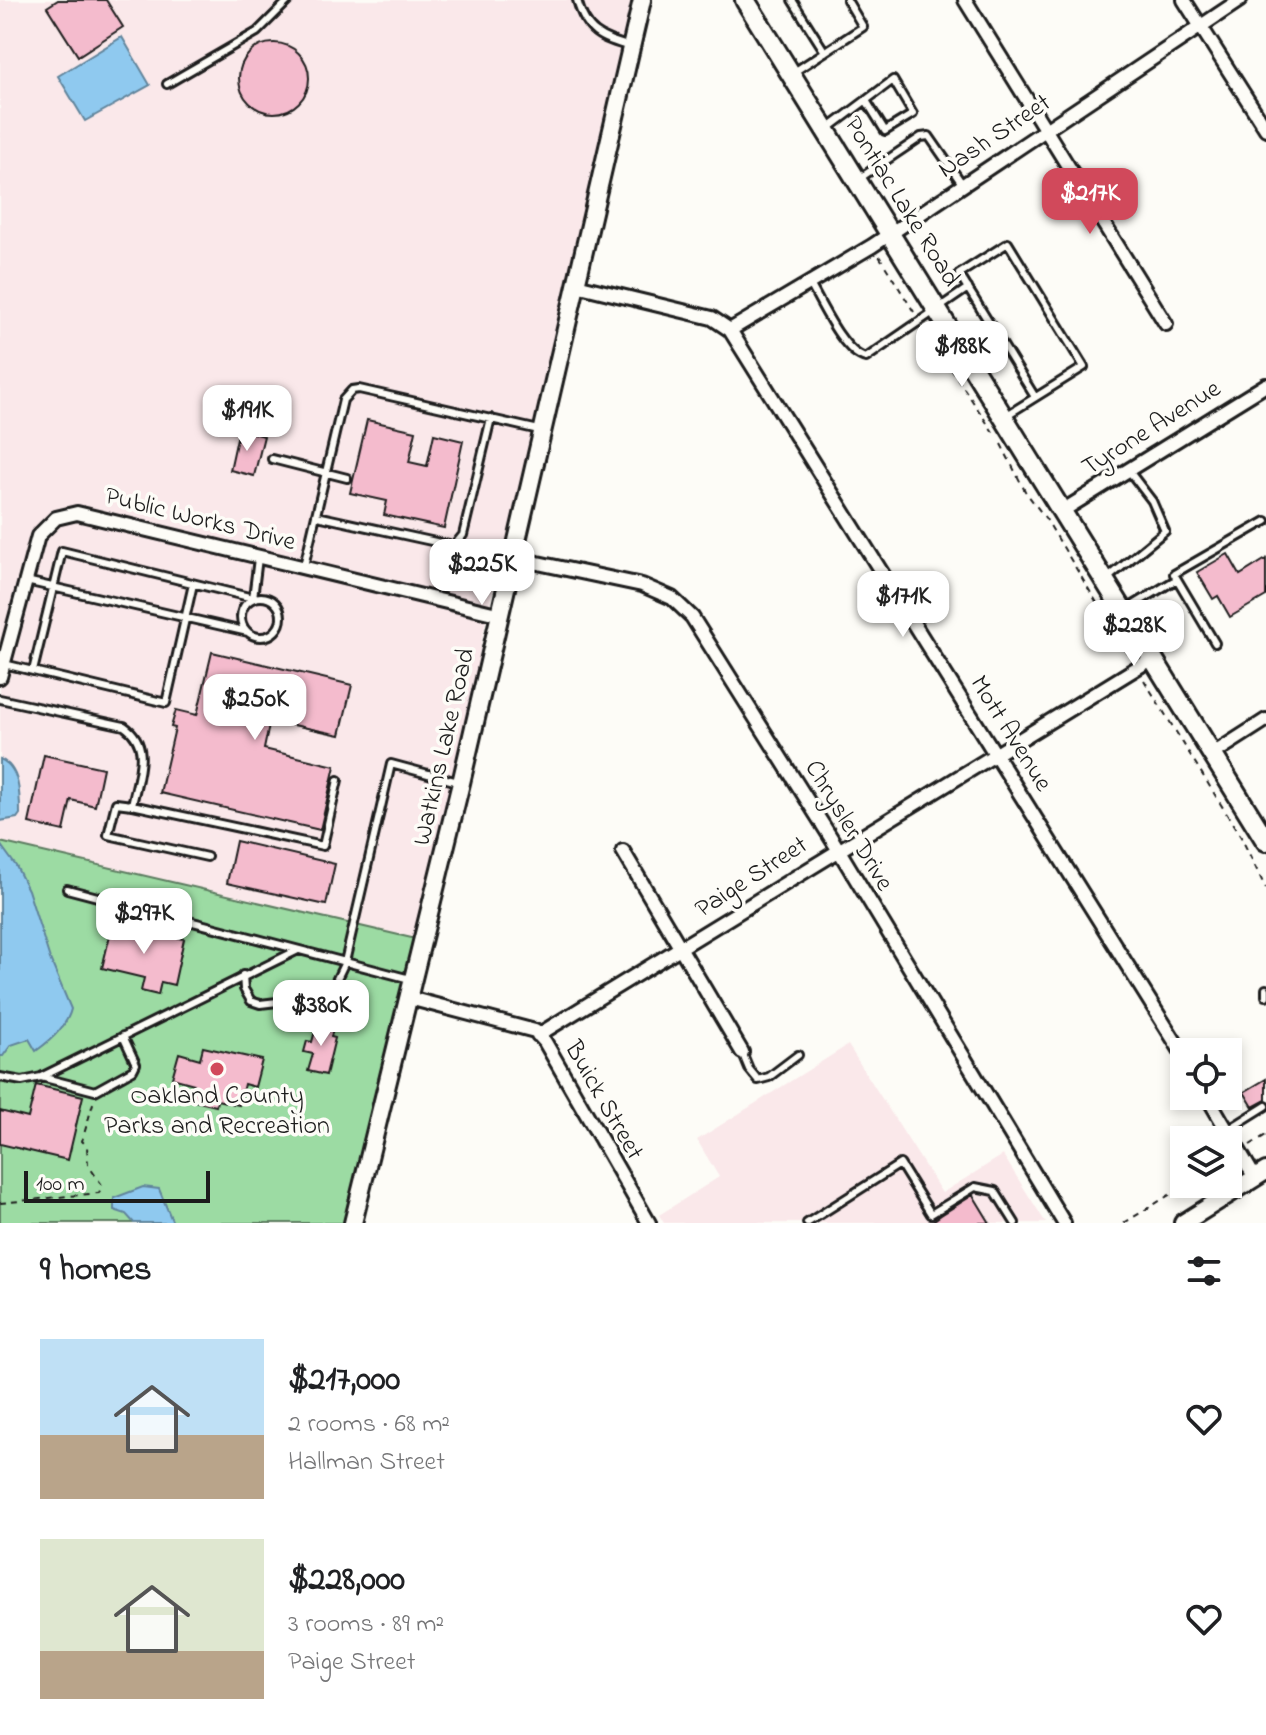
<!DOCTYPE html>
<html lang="en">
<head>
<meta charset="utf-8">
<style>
  :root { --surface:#fff; --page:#f6f6f6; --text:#202124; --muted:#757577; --accent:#d1495b }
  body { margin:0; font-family:"Indie Flower",sans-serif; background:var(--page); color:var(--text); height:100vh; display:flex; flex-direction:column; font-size:30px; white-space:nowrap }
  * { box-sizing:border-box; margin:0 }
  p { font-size:26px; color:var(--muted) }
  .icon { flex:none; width:44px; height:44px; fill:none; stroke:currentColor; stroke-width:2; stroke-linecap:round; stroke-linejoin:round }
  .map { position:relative; height:1223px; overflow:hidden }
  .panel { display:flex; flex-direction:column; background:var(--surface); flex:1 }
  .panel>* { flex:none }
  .controls { position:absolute; left:1170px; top:1038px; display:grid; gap:16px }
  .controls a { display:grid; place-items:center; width:72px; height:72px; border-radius:0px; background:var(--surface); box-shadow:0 4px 12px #0003; font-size:40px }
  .scale { position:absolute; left:24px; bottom:20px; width:186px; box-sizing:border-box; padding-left:8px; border:4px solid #1c1c1c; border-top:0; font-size:22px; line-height:28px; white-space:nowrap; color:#1c1c1c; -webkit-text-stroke:6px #fdfcf7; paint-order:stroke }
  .price { position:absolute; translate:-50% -68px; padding:0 18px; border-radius:16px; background:#fff; color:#222; font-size:26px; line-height:52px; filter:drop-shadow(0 2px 4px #0008) }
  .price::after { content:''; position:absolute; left:50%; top:48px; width:24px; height:18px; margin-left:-12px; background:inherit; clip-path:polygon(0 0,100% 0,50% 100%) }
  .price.on { background:var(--accent); color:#fff }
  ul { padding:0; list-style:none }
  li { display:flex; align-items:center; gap:24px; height:200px; padding:0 40px }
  li span { display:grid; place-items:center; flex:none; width:224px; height:160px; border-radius:0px; color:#555 }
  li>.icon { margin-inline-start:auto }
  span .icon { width:96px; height:96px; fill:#fffc; stroke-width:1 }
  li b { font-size:34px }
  h2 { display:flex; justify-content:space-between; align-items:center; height:96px; padding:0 40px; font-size:34px }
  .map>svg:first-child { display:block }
  .built { fill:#fae8ea }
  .green { fill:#9cdba3; stroke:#5c7c60; stroke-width:2 }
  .water { fill:#8fc9ef; stroke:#61849b; stroke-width:2 }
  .building { fill:#f4bbcd; stroke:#1c1c1c; stroke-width:2 }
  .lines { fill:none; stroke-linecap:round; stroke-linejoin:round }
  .service-casing { stroke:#1c1c1c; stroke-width:12 }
  .minor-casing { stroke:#1c1c1c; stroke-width:18 }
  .tertiary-casing { stroke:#1c1c1c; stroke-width:22 }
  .secondary-casing { stroke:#1c1c1c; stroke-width:24 }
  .path { stroke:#1c1c1c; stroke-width:2; stroke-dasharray:6 6; stroke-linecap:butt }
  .service { stroke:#fdfcf7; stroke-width:6 }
  .minor { stroke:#fdfcf7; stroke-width:12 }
  .tertiary { stroke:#fdfcf7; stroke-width:16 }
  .secondary { stroke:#fdfcf7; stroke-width:18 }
  .poi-dot { fill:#d1495b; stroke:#fdfcf7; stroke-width:3 }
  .labels { text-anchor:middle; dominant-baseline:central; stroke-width:7; stroke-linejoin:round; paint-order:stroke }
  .street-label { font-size:26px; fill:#1c1c1c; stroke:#fdfcf7 }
  .poi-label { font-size:26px; fill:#1c1c1c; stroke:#fdfcf7 }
</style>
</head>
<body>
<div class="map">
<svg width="1266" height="1223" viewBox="0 0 1266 1223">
  <rect width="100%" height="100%" fill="#fdfcf7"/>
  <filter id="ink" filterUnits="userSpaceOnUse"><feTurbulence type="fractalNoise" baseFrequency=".0125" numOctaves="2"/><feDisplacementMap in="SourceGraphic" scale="16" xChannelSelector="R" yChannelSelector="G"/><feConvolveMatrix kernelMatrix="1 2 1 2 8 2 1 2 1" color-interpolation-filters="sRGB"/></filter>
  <g filter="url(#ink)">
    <path class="built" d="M0 0H633L519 499 499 564 482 639 466 734 416 939 0 842Z
      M848 1045 942 1193 1003 1155 1046 1223H664L659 1215 719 1177 697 1140Z"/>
    <path class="green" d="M0 842 416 939 344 1223H0Z"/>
    <path class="water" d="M122 37 150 85 85 121 58 76Z
      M0 759C20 767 20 795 20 814L17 818 0 821Z
      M0 844 16 866 28 890 50 959 71 1009C67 1026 50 1041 36 1051L29 1039 11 1045 3 1056H0Z
      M143 1187 159 1189 173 1223H134L126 1214 114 1210V1198Z"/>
    <path class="building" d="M58 0H106L123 27 78 56 47 7Z
      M239 78a35 35 0 1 1 70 0a35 35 0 1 1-70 0Z
      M367 420 416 431 409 462 427 466 434 434 463 441 444 528 384 515 387 501 350 493Z
      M239 429 264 436 254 476 230 470Z
      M1228 554 1240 575 1266 559V596L1230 617 1218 596 1213 599 1197 572Z
      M212 652 352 685 340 735 270 720 264 749 335 766 320 830 160 793 175 728 171 727 176 710 197 715Z
      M44 755 103 768 95 806 71 800 64 831 29 823Z
      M236 841 335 864 326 905 227 883Z
      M119 924 184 939 174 985 161 982 158 995 141 991 144 978 102 968 110 935 116 936Z
      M318 1020 334 1024 331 1037 335 1038 326 1075 308 1071 313 1054 304 1052 307 1041 312 1042Z
      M203 1047 262 1060 255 1087 244 1084 239 1105 217 1100 216 1106 190 1100 194 1084 172 1078 179 1053 200 1059Z
      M1266 1079V1100L1253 1107 1244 1092Z
      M36 1085 83 1096 68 1160 0 1144V1111L28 1118Z
      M973 1195 990 1223H930L941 1215Z"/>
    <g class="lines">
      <defs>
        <path id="service" d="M577 0C586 33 600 38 631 47
          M792 0 825 52
          M794 72 863 27 847 0
          M167 84 257 32 289 0
          M829 128 893 80 913 114 885 131 867 102
          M860 178 921 137 929 136 963 185
          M810 284C821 303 844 354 866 358L968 288
          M1007 415 1084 367 1008 243 959 274 1035 397
          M272 459 347 478
          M317 516 454 546 463 535 491 418
          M304 566 343 400 352 390 359 389 539 430
          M1108 578 1165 531 1152 501 1129 471
          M26 581 248 632
          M193 584 166 703 33 671 62 551 253 598 258 558
          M241 617a20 20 0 1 1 40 0a20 20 0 1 1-40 0Z
          M1127 609 1177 579
          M1215 643 1174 574 1266 521
          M4 664 33 671
          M0 699 124 726C152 745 138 775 132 805L116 803 108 835 207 857
          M132 805 323 846 338 780
          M67 889 410 979
          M243 975 244 989 251 1001 260 1004 321 997 331 991 345 962 391 764 458 782
          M1266 989V996
          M742 1052 749 1069 758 1080 769 1077 798 1055
          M0 1077 22 1081 41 1077 298 950
          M41 1077 95 1091 133 1070 136 1064 123 1036
          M1226 1131 1266 1106
          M807 1223 900 1164 931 1214 975 1187 995 1191 1015 1223"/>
        <path id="minor" d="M965 0 1166 324
          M1184 0 1266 129
          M576 285 712 318 730 330 1184 1056
          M730 330 872 246 1240 0
          M1062 511 1266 385
          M514 558 642 585 672 598 692 617 838 849 1064 1223
          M0 677 38 536 56 518 77 513 501 615
          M1213 754 1266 720
          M623 851 742 1052
          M409 998 535 1031 545 1042 649 1223
          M538 1035 1153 658
          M1207 1096 1255 1178"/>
        <path id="tertiary" d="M353 1223 461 783 642 0
          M1183 1223 1266 1171"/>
        <path id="secondary" d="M745 0 1266 841"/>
      </defs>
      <use href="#service" class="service-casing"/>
      <use href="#minor" class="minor-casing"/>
      <use href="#tertiary" class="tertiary-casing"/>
      <use href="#secondary" class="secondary-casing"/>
      <path class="path" d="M879 256 914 312
        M924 328 993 432
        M1001 444 1025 491 1046 519 1130 657
        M1144 680 1241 837 1266 889
        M1250 1145 1266 1135
        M0 1203 99 1193 102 1185 88 1165 87 1146 82 1141 94 1100
        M1124 1223 1187 1184"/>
      <use href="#service" class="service"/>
      <use href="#minor" class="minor"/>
      <use href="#tertiary" class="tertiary"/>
      <use href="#secondary" class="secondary"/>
    </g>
  </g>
  <circle class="poi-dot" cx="217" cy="1069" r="8"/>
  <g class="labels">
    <g class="street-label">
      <text transform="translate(995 137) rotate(-34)">Nash Street</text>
      <text transform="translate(901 202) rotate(58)">Pontiac Lake Road</text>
      <text transform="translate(1152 429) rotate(-32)">Tyrone Avenue</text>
      <text transform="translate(200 520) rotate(14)">Public Works Drive</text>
      <text transform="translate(1010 734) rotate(58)">Mott Avenue</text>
      <text transform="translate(445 747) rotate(-77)">Watkins Lake Road</text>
      <text transform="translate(848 826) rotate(59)">Chrysler Drive</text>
      <text transform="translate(752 878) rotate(-33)">Paige Street</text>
      <text transform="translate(603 1101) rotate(60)">Buick Street</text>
    </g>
    <g class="poi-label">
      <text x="217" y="1097">Oakland County<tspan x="217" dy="30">Parks and Recreation</tspan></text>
    </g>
  </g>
</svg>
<div class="controls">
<a><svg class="icon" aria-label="locate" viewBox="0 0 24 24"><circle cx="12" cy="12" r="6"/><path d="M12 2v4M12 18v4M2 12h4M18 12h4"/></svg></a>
<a><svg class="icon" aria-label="layers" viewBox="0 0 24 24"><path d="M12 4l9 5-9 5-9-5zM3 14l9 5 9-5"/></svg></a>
</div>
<div class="scale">100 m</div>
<b class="price on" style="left:1090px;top:236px">$217K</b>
<b class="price" style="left:962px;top:389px">$188K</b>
<b class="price" style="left:247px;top:453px">$191K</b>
<b class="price" style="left:482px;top:607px">$225K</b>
<b class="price" style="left:903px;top:639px">$171K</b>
<b class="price" style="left:1134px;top:668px">$228K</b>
<b class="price" style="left:255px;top:742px">$250K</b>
<b class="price" style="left:144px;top:956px">$297K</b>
<b class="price" style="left:321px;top:1048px">$380K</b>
</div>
<section class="panel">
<h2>9 homes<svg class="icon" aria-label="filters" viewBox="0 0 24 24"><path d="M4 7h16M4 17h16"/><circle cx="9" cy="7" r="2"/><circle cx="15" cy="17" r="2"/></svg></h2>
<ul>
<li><span style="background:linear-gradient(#bfe0f5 60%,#b9a48a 0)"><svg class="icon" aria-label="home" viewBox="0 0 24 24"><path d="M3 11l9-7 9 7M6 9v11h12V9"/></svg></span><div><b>$217,000</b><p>2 rooms · 68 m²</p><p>Hallman Street</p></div><svg class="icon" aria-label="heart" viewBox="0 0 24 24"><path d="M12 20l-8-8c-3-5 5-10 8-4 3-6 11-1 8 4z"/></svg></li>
<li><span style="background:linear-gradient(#dfe7d0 70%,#b9a48a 0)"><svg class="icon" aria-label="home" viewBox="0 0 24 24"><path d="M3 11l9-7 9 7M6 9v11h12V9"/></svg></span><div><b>$228,000</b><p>3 rooms · 89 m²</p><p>Paige Street</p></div><svg class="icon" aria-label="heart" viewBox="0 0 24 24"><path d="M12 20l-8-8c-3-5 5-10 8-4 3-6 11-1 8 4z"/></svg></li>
</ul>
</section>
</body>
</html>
